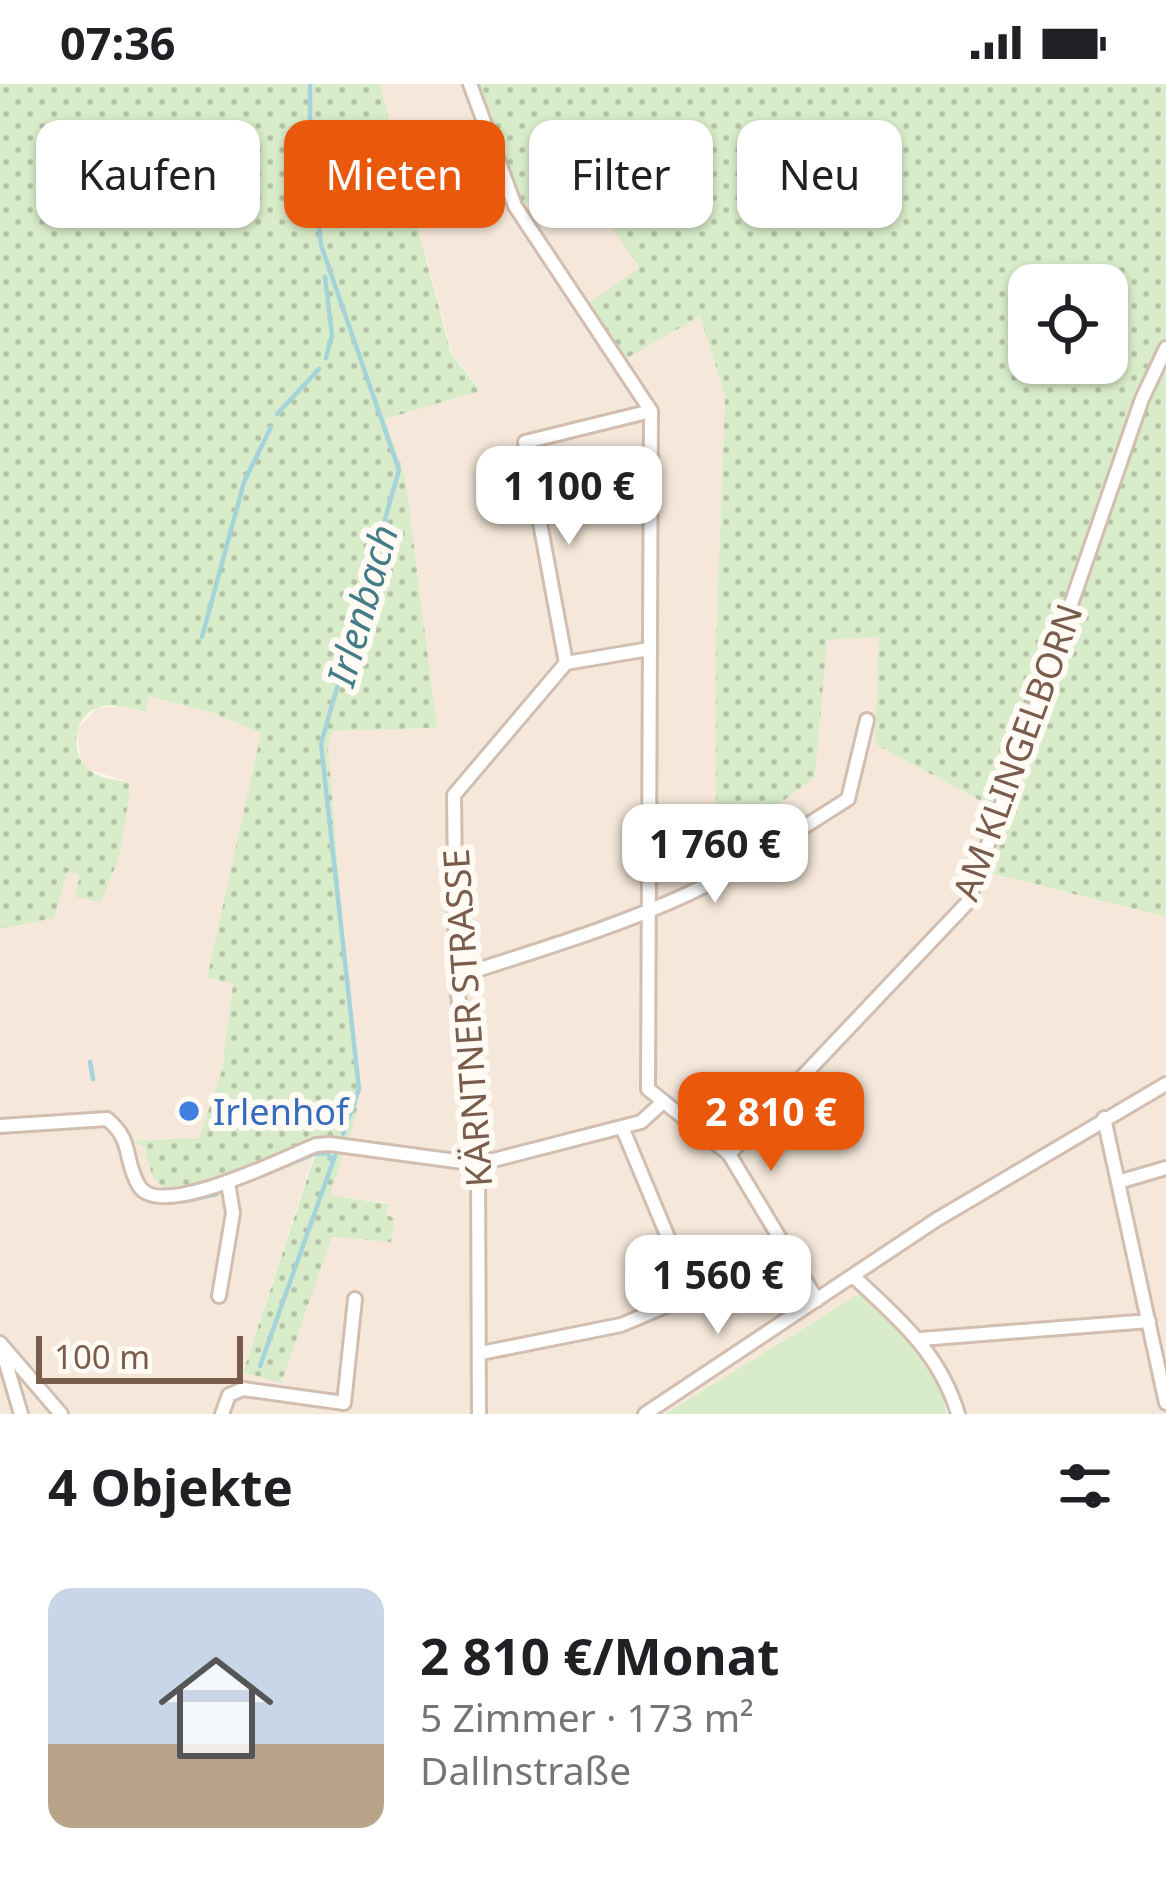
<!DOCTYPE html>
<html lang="de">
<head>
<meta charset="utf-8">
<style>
  :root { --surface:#fff; --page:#f6f6f6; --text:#202124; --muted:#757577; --accent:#ea580c }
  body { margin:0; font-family:"Noto Sans",sans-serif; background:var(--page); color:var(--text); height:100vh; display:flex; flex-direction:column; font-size:45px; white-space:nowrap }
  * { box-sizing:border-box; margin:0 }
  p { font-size:39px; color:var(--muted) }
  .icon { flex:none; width:66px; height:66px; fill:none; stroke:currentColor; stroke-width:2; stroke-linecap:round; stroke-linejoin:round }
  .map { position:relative; height:1330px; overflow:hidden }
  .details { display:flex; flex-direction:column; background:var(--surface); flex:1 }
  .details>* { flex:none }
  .guide { position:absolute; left:36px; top:36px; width:1095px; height:108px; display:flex; gap:24px }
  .fabs { position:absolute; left:1008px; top:180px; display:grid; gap:24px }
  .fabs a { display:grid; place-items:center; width:120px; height:120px; border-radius:24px; background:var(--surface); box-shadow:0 3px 9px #0004; font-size:60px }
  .scale { position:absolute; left:36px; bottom:30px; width:207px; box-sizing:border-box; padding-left:12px; border:6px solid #7a5c4d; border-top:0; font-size:33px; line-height:42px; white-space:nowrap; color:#7a5c4d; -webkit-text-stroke:9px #fffaf3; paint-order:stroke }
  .price { position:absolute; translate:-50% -102px; padding:0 27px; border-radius:24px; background:#fff; color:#222; font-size:39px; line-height:78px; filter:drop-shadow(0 3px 6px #0008) }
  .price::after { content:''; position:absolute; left:50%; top:72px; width:36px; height:27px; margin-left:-18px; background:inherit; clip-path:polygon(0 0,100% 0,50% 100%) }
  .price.active { background:var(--accent); color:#fff }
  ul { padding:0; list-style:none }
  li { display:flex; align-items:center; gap:36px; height:300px; padding:0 48px }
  li span { display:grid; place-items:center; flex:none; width:336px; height:240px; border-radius:24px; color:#555 }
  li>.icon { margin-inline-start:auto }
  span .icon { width:144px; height:144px; fill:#fffc; stroke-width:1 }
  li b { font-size:51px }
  h2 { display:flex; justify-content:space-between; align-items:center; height:144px; padding:0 48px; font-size:51px }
  .tag { padding:0 42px; border-radius:24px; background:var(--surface); box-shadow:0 3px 9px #0004; font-size:42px; line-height:108px }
  .tag.active { background:var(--accent); color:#fff }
  .status { display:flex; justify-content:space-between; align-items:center; height:84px; padding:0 60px; background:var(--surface); direction:ltr }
  .status svg { height:33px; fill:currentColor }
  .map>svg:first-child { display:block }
  .residential { fill:#f5e8da }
  .grass { fill:url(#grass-dots); fill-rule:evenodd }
  .park { fill:#d8ecc9 }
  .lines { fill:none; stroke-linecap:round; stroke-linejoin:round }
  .stream { stroke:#a5d3da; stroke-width:4.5 }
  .minor-casing { stroke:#d1beb0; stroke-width:18 }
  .minor { stroke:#fff; stroke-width:12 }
  .shop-dot { fill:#3f7fe0; stroke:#fffaf3; stroke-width:4.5 }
  .labels { text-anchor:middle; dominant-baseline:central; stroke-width:12; stroke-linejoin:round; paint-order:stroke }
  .street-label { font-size:36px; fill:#7a5c4d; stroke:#fffaf3 }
  .shop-label { font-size:36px; fill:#366cbe; stroke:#fffaf3; text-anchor:start }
  .water-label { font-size:39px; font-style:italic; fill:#437c86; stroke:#fffaf3 }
</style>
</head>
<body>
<div class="status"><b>07:36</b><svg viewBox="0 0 49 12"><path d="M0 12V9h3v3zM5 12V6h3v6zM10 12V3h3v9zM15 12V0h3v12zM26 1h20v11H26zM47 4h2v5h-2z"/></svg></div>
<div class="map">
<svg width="1166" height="1330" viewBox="0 0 1166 1330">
  <defs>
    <pattern id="grass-dots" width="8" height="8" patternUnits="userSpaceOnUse" patternTransform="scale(3)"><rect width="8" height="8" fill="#d8ecc9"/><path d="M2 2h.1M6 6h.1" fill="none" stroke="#b4c2a5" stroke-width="1.8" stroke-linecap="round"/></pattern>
  </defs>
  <rect width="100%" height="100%" fill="#fdf6ec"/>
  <path class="residential" d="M380 0H463L512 127 575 91 641 184 613 281 700 231 725 311 716 557V766L815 693 827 555 880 553 875 660 994 724 974 785 1166 833V1330H953L944 1304 859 1210 665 1330H0V845L53 834 68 787 80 791 101 817 120 771 130 705 128 698 87 685 80 674 77 645 97 624 122 622 144 628 149 612 213 629 261 649 208 895 233 899 222 986 199 1054 135 1057 144 1062 152 1091 220 1096 314 1071 243 1287 281 1298 332 1153 390 1158 395 1135 386 1130 388 1119 330 1111 358 1022 328 663 332 647 437 644 405 392 385 335 480 306 452 269Z"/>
  <path class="grass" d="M0 0H380L451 269 480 307 385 335 405 392 437 644 332 647 328 663 358 1022 348 1057 320 1053 220 1096 165 1106 152 1091 144 1062 131 1057 199 1054 222 986 233 900 207 894 261 649 213 629 149 612 145 628C130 624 112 618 97 624 71 634 70 673 91 687 102 695 116 696 128 698L130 706 120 771 101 818 75 813 80 791 68 787 54 834 0 845Z
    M463 0H1166V833L974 785 994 724 875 660 879 553 827 556 815 693 716 767V557L725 311 700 232 613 282 578 226 640 184 575 91 512 128ZM1029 201H1107V279H1029Z
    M316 1068H344L330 1111 388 1120 386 1130 395 1135 391 1158 332 1153 281 1299 243 1288Z"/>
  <path class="park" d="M859 1210C900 1244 942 1273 946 1330H665Z"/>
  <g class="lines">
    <path class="stream" d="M310 0V46L321 161 399 386 321 660 359 1005 343 1050
      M325 193 332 251 326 274
      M277 330 319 285
      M202 553 244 398 271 343
      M90 978 93 995
      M246 1098 314 1070 328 1069 333 1078
      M186 1117 217 1110
      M260 1282 335 1072"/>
    <defs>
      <path id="minor" d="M470 0 515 122 651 327 648 1005 729 1070 817 1216
        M566 579 525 358 651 327
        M456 893C534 867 615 844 690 809 744 783 797 747 848 715L867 636
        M1104 1034 1166 1319
        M0 1042 107 1035C134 1057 123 1075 139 1102 160 1137 286 1073 316 1061L330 1060 478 1080 641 1038 663 1018
        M729 1070 968 818 1142 315 1166 264
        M1118 1098 1166 1084
        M853 1192C898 1234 940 1269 958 1330
        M219 1212 233 1129 228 1099
        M921 1255 1149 1237
        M0 1259 61 1330
        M2 1266 21 1330
        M481 1269 621 1241 692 1211 622 1043
        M222 1330 229 1311 243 1305 344 1319 355 1215
        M479 1330 478 1080 456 893 454 711 566 579 649 565
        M645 1330 936 1136 1166 1000"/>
    </defs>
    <use href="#minor" class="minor-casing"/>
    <use href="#minor" class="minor"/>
  </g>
  <circle class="shop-dot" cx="189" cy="1027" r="12"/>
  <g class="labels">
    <g class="street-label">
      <text transform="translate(1017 668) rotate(-70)">AM KLINGELBORN</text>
      <text transform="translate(467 934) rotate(-94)">KÄRNTNER STRASSE</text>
    </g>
    <g class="shop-label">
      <text x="213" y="1027">Irlenhof</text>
    </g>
    <g class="water-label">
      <text transform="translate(361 521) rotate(-74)">Irlenbach</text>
    </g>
  </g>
</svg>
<div class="fabs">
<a><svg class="icon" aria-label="locate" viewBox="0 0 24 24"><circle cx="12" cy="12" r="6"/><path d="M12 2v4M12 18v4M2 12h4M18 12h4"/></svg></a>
</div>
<div class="scale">100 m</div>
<b class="price" style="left:569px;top:464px">1 100 €</b>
<b class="price" style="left:715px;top:822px">1 760 €</b>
<b class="price active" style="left:771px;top:1090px">2 810 €</b>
<b class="price" style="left:718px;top:1253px">1 560 €</b>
<div class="guide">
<a class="tag">Kaufen</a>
<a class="tag active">Mieten</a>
<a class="tag">Filter</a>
<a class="tag">Neu</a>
</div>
</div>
<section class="details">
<h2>4 Objekte<svg class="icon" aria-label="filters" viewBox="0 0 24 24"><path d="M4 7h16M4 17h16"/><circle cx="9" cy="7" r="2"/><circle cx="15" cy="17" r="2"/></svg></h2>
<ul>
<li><span style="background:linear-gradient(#c9d6e8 65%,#b9a48a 0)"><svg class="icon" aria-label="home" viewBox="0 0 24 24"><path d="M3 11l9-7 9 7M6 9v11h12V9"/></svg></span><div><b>2 810 €/Monat</b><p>5 Zimmer · 173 m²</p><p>Dallnstraße</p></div></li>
</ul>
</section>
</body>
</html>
